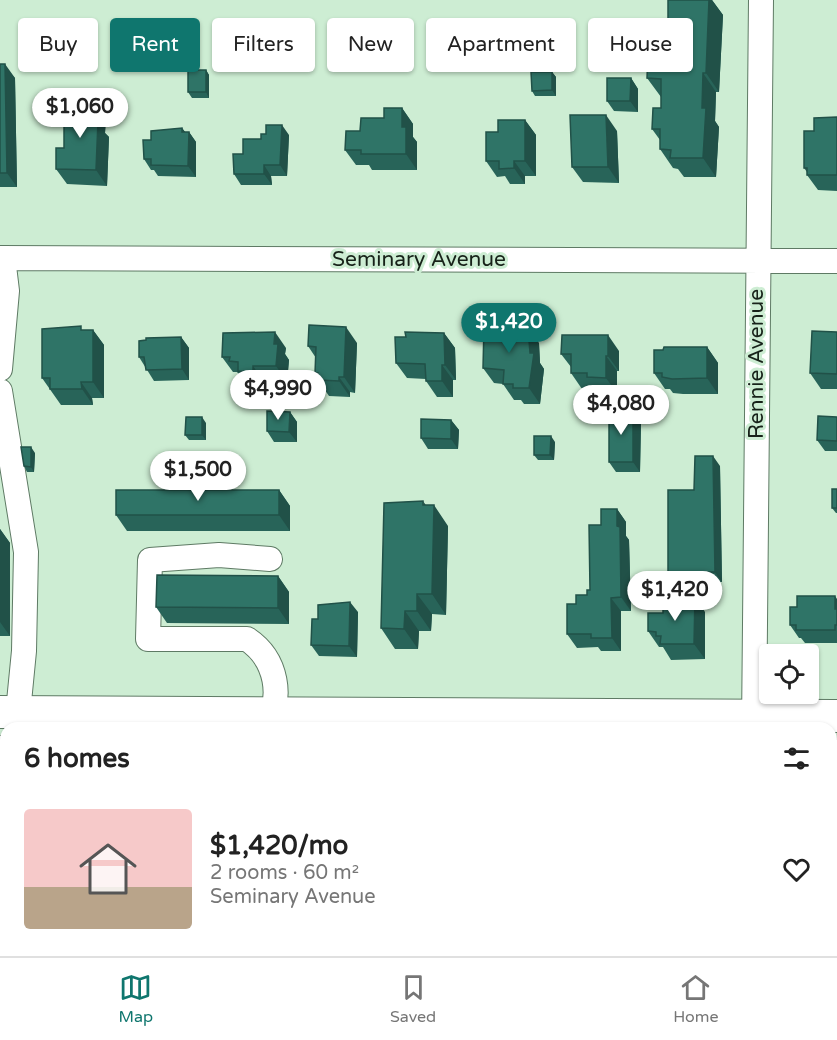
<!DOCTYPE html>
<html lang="en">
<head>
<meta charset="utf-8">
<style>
  :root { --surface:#fff; --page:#f6f6f6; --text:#222; --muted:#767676; --line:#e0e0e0; --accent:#0f766e }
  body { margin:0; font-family:"Varela Round",sans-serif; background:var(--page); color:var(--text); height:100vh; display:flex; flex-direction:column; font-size:22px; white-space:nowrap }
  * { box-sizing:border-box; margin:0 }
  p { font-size:20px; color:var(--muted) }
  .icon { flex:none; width:33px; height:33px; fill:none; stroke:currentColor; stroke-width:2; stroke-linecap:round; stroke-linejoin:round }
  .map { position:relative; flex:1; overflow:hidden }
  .panel { position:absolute; left:0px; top:722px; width:837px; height:236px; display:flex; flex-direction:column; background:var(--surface); border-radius:18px 18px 0 0; box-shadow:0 2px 4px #0004 }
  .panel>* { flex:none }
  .top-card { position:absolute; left:18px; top:18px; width:801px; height:54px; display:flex; gap:12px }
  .controls { position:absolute; left:759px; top:644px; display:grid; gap:12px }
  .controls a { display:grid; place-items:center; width:60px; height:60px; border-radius:6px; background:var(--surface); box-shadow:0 2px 4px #0004; font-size:30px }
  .price { position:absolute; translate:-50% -51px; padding:0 14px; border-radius:21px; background:#fff; color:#222; font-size:20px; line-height:39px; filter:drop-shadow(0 2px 3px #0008) }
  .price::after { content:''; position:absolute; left:50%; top:36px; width:18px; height:14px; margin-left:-9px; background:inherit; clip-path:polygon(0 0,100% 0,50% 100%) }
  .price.current { background:var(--accent); color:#fff }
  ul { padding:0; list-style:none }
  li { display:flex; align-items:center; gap:18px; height:150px; padding:0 24px }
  li span { display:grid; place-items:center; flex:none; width:168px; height:120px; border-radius:6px; color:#555 }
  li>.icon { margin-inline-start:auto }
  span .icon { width:72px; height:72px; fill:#fffc; stroke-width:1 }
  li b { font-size:26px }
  h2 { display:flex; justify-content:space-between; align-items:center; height:72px; padding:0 24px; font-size:26px }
  .tag { padding:0 21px; border-radius:6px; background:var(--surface); box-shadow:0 2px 4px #0004; font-size:21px; line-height:54px }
  .tag.current { background:var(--accent); color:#fff }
  .dock { display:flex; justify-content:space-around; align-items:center; height:84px; border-top:2px solid var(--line); background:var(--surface); font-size:16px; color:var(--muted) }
  .dock a { display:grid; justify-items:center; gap:3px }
  .dock .current { color:var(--accent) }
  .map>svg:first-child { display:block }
  .green { fill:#dec97e }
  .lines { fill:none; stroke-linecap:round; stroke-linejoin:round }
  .minor-casing { stroke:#5e7a64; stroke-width:26 }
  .major-casing { stroke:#5e7a64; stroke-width:34 }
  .minor { stroke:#fff; stroke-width:24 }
  .major { stroke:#fff; stroke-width:32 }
  .wall { fill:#286459 }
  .shaded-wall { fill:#215148 }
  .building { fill:#2f7467; stroke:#215148; stroke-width:1.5 }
  .labels { text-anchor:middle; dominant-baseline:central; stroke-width:6; stroke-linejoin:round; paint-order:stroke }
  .street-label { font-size:21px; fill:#172219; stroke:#cdedd3 }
</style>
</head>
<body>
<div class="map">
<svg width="837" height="956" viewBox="0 0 837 956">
  <rect width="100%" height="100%" fill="#cdedd3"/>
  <path class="green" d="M0 899 6 903V951H90L96 956H0Z"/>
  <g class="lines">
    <defs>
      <path id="minor" d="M0 258 837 261
        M0 369 7 291 3 258
        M0 391 26 552 24 651 18 712
        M265 728C284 698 277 659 247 639H148L150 560 219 555 270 559
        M754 728 761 0
        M0 888 6 892
        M115 951 126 956
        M161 956 163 951
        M752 956V951
        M799 956V951"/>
      <path id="major" d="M0 712 837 716
        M0 752H6
        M831 756H837"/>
    </defs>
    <use href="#minor" class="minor-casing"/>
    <use href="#major" class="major-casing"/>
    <use href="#minor" class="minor"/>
    <use href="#major" class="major"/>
  </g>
  <path class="wall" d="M668 0H712L723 15 719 92H716L715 121 719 127 716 177H684L678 169 673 168 660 149V140L652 129 661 108V97L647 78 668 26Z
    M0 64 15 78 17 187H0Z
    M206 70 209 75V98H192L188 92Z
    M552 72 556 77V96H535L532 91Z
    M631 78 638 89V112L614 111 607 101Z
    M95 102 106 118 105 133 109 137 107 186 67 184 56 169 64 148 70 126Z
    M402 108 413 124V137L417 142V170H372L369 165H356L345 150 360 131Z
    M837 117V191L818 190 807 175V172L804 168 814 131Z
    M525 120 536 135V176H525V184H510L505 176 497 177 486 161 498 132Z
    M182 128 185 132H189L196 142V177L158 176 154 170H151L144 159 151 140Z
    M617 131 619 183 583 182 572 167Z
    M289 135 287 176H271L272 185H241L234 174 243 154 261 139Z
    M84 330H93L104 345V398H92L93 405H61L42 378Z
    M837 332V389H821L810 373Z
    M444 333 455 348 456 380H453V397H437L426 381V379L407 378 396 363 406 337Z
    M181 337 189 348V380L154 381 139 357Z
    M357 343 355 393 350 392V397L329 396 318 380V377L315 373 316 358 308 346Z
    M539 343 540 363 544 369 540 404H524L521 400H514L503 384 494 383 483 368Z
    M707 347 718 363V394H683L673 393 670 389H665L654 373 663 350Z
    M286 348 285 354 289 360 287 382H264V388L249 387 237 372H233L222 357Z
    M619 351V371H617V393H598L595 389H582L571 373V367L561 354Z
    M633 411 641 422 640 472H616L609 462Z
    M290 412 297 422V442H274L267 431Z
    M837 417V451H825L817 440Z
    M451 420 459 430 458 449H428L421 438Z
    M206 423V440H189L185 435Z
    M555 442 554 460H538L534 455Z
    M35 453 34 472H27L24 466Z
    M720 466 722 582H693V588H675L668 578Z
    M837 489V513H836L832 508Z
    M279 490 290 506V531H127L116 515Z
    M617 509 626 522V536L629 540 631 611H621V651H601L598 647 577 648 567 634 576 604 587 595 590 590 601 525Z
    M448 526 446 615 432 614 431 631H419L418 649H395L381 628Z
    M0 529 10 543V636H0Z
    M278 576 289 592V624L167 623 156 607Z
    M837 599V643H805L801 638H799L790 625 797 607Z
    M358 612 357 657 319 656 311 645 318 619Z
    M705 612V659L671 660 663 647H659L648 631Z
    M6 786V842L2 836V830H0V793H4Z
    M831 824H837V956H816L813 951H831Z"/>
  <path class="shaded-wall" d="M709 0H712L723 15 719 92 706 73Z
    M5 64 15 78 17 187 7 173Z
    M206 70 209 75V98L206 92Z
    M552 72 556 77V96L552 90Z
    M703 73 716 92 715 121 719 127 716 177 703 158 702 108Z
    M631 78 638 89V112L630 101Z
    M95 102 106 118 105 133 109 137 107 186 96 170 94 122Z
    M402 108 413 124V137L417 142V170L406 154 402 127Z
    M606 115 617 131 619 183 608 167Z
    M525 120 536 135V176L525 161Z
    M282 125 289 135 287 176 280 165Z
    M182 128 189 137V132L196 142V177L188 166Z
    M514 161 525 176V184L514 168Z
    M264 165 271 176 272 185 264 174Z
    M346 327 357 343 355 393 344 377Z
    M528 327 539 343 540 363 544 369 540 404 529 388 530 353Z
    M93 330 104 345V398L93 382Z
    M275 332 286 348 285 354 289 360 287 382 276 366 274 344Z
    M444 333 455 348 456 380 445 365Z
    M608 335 619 351V371L608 356Z
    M181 337 189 348V380L182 369Z
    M707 347 718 363V394L707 378Z
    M606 356 617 371V393L606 378Z
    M442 365 453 380V397L442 381Z
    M253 366 264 382V388L253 372Z
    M339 377 350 392V397L339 381Z
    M81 382 92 398 93 405 82 389Z
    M633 411 641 422 640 472 633 462Z
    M290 412 297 422V442L289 432Z
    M202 417 206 423V440L202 435Z
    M451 420 459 430 458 449 451 439Z
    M551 436 555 442 554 460 550 455Z
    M31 447 35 453 34 472 31 467Z
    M713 456 720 466 722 582 715 572Z
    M279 490 290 506V531L279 515Z
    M423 501 434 517V505L448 526 446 615 432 594Z
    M617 509 626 522V536L629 540 631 611 621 597 617 526Z
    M0 529 10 543V636L0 622Z
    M686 572 693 582V588L685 578Z
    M278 576 289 592V624L278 608Z
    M417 594 432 614 431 631 417 611Z
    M695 596 705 612V659L694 644Z
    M835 596 837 599V612L835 609Z
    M611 598 621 611V651L612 638Z
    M350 602 358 612 357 657 349 646Z
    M405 611 419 631 418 649 404 629Z
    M264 951H276L275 956H263Z
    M441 951H450V956H441Z
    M640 951H654V956H640Z"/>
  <path class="building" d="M668 0H709L706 73H703L702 108H706L703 158H670L671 150 660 149V129H652L653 108H661V79L647 78 649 25 668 26Z
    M0 64H5L7 173H0Z
    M188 70H206V92H188Z
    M531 72H552V90L532 91Z
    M607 78H631L630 101H607Z
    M71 101 95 102 94 122 98 121 96 170 56 169V148H64V126H70Z
    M384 108H402V127H406V154H361V150H345L346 131H360L361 118H384Z
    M570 115H606L608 167H572Z
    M837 117V175H807V168H804V131H814V118Z
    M498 120H525V161H514V168L499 169V161H486V132H498Z
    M266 125H282L280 165H264V174H234L233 154H243V139H261V134H266Z
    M182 128V132H189L188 166 151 165V159H144L143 140H151V131Z
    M309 325 346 327 344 377H339V381L318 380V373H315L316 347 308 346Z
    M81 326V330H93V382H81L82 389H50V378H42V329Z
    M484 326 528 327 530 353H534L529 388H513V384H503L504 370 483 368Z
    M812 331 837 332V374L810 373Z
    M275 332 274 344H278L276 366H253V372L238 371V362L229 361 230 357H222L223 333Z
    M405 332 444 333 445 365H442V381H426L425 364 396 363 395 337H406Z
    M562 335H608V356H606V378L587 377V373H571V354H561Z
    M181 337 182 369 146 370 144 357H139V341L146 340V338Z
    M664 347H707V378L672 379 662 377V373H654V350H663Z
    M267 411 290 412 289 432 267 431Z
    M609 411H633V462H609Z
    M818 416 837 417V441L817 440Z
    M186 417H202V435H185Z
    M421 419 451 420V439L421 438Z
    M534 436H551L550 455H534Z
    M21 447H31V467L24 466Z
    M695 456H713L715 572H686L685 578H668V490H694Z
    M832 489H837V508H832Z
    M116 490H279V515H116Z
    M423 501V505H434L432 594H417V611H405L404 629 381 628 384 503Z
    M601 509H617V526L620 527 621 597 611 598 612 638H591V634H567V604H576V595H587V590H590L589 525H601Z
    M157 575 278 576V608L156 607Z
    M676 596H695L694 644H660L661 636H656V632L648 631V613H663V601L677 602Z
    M797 596H835V609H837V625H835V630H796V625H790V607H797Z
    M350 602 349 646 311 645 312 619H318V605Z
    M4 786H6V836H2L1 820H0V793H4Z
    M831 824H837V949H831Z
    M201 951H264L263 956H200Z
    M408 951H441V956H408Z
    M575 951H640V956H575Z"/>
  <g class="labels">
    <g class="street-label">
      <text x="419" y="259">Seminary Avenue</text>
      <text transform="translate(756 364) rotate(-90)">Rennie Avenue</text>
    </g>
  </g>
</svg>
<div class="controls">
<a><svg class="icon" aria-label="locate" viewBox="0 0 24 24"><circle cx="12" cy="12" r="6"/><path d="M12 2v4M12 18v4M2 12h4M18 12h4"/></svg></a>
</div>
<b class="price" style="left:80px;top:139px">$1,060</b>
<b class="price current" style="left:509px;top:354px">$1,420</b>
<b class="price" style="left:278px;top:421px">$4,990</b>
<b class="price" style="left:621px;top:436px">$4,080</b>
<b class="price" style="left:198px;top:502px">$1,500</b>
<b class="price" style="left:675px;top:622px">$1,420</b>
<div class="top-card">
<a class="tag">Buy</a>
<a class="tag current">Rent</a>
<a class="tag">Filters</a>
<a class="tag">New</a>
<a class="tag">Apartment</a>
<a class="tag">House</a>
</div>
<section class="panel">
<h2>6 homes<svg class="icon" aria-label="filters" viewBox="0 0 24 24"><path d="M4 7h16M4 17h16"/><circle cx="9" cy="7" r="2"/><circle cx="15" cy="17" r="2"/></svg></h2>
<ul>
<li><span style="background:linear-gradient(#f6c9c9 65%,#b9a48a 0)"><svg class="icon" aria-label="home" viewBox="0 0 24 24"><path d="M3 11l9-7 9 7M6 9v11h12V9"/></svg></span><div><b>$1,420/mo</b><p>2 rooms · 60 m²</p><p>Seminary Avenue</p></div><svg class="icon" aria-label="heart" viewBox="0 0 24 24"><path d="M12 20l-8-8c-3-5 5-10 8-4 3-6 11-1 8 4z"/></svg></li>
</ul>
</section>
</div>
<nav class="dock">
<a class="current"><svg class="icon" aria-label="map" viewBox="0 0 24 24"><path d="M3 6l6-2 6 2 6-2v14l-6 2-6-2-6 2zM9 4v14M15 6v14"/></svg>Map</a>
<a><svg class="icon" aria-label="saved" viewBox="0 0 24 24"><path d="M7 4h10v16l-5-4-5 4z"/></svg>Saved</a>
<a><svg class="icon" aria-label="home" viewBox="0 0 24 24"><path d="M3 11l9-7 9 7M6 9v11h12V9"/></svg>Home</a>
</nav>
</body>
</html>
